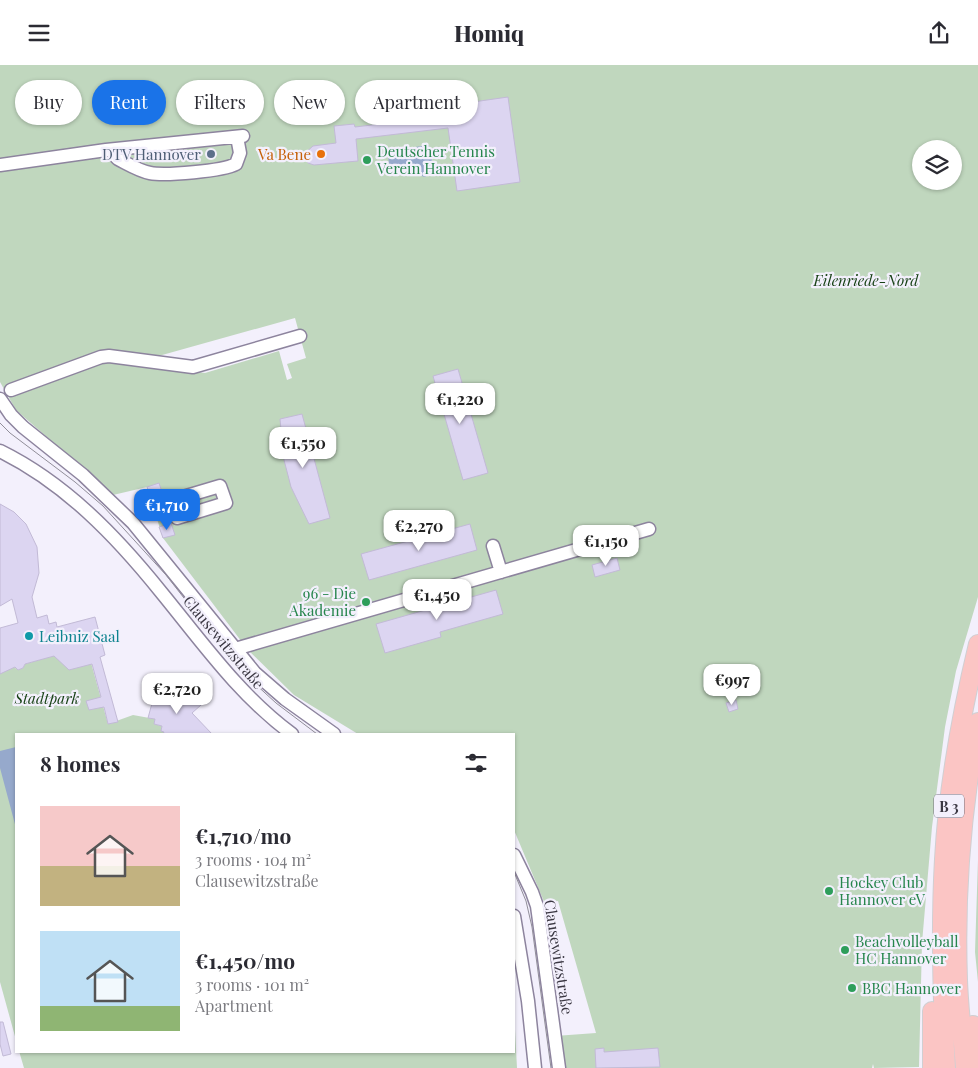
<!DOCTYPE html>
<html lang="en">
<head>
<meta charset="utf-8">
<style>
  :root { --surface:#fff; --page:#f2f2f3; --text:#2b2b33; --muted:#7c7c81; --accent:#1a73e8 }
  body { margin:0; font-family:"Playfair Display",serif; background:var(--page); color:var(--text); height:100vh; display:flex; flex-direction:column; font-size:19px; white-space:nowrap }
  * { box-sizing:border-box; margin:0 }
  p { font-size:16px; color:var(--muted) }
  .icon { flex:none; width:28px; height:28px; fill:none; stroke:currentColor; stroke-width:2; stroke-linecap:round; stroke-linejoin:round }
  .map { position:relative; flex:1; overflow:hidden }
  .drawer { position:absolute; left:15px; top:668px; width:500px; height:320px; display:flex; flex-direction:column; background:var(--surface); border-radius:0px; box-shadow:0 1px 4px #0004 }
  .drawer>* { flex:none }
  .top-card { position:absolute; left:15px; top:15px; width:500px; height:45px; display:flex; gap:10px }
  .controls { position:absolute; left:912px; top:75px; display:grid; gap:10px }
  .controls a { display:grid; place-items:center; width:50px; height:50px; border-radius:50%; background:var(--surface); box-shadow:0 1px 4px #0004; font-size:25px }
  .price { position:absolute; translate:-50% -42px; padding:0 11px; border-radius:10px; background:#fff; color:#222; font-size:16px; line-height:32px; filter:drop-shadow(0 1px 2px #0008) }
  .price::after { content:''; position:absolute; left:50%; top:30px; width:15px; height:11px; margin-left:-8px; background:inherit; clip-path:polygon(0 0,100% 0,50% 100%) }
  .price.on { background:var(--accent); color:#fff }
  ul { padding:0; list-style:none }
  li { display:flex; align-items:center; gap:15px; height:125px; padding:0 25px }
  li span { display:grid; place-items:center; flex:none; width:140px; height:100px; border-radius:0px; color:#555 }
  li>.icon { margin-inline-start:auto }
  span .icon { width:60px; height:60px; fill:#fffc; stroke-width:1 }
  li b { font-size:21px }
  h2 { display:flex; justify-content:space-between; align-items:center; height:60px; padding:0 25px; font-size:21px }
  .chip { padding:0 18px; border-radius:22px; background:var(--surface); box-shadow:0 1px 4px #0004; font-size:18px; line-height:45px }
  .chip.on { background:var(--accent); color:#fff }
  header { display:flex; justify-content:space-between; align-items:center; height:65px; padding:0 25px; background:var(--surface); font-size:22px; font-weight:800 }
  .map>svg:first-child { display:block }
  .green { fill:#c0d7be; fill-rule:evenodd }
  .water { fill:#96a9cc }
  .building { fill:#dcd5f1; stroke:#c2bad6 }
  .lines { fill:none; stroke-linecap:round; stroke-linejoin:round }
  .minor-casing { stroke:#8d849e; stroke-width:15 }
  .highway-casing { stroke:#d0cfd2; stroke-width:20 }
  .minor { stroke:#fff; stroke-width:12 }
  .highway { stroke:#fbc5c4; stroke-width:18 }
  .tram { stroke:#918e99; stroke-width:1 }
  .service-dot { fill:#5c6f8a; stroke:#f3f0fc; stroke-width:2 }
  .food-dot { fill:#e8710a; stroke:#f3f0fc; stroke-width:2 }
  .leisure-dot { fill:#2e9e5b; stroke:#f3f0fc; stroke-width:2 }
  .culture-dot { fill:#0f9aa8; stroke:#f3f0fc; stroke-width:2 }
  .labels { text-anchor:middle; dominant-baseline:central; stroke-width:4.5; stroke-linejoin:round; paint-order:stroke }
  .shield { fill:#f3f0fc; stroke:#726e7a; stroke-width:1 }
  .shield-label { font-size:14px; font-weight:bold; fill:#3a3742 }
  .leisure-label { font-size:15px; fill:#27864d; stroke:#f3f0fc; text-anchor:start }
  .service-label { font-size:15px; fill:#4e5e75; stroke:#f3f0fc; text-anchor:end }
  .food-label { font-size:15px; fill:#c56008; stroke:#f3f0fc; text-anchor:end }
  .park-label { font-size:15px; font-style:italic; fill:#174115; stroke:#f3f0fc }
  .culture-label { font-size:15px; fill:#0d838f; stroke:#f3f0fc; text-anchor:start }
  .street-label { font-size:15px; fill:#3a3742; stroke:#f3f0fc }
</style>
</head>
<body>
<header><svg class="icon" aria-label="menu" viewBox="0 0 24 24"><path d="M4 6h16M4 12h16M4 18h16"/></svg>Homiq<svg class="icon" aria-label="share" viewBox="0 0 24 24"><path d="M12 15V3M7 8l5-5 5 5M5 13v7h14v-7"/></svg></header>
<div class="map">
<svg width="978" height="1003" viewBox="0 0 978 1003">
  <rect width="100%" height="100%" fill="#f3f0fc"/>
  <path class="green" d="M0 0H978V532L956 606 945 662 932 762 922 878 919 1002 874 1003 873 999 872 1003H559L555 971 596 968 558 836 545 839 514 765V669H358L294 630 248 585 163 473 147 422 113 430 16 345 0 317ZM921 84H954V116H921ZM295 253 306 293 287 299 292 313 287 315 279 286 205 308 101 296 155 292Z
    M56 590 90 594 108 659 133 650 155 654 154 659 162 661 161 666 164 667 163 669H16V975L0 917V608L14 602 18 605 23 603 25 599Z
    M978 795V917L975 887Z
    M514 945 517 1003H24L19 986H514Z"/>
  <path class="water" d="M428 80 431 85 433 105 425 112 412 108 395 110 390 108 388 90 390 86Z
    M16 682V763L0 703V686Z"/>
  <path class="building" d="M508 32 520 117 457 126 448 63 356 74 358 96 314 100 308 98 305 94 304 89 313 81 336 78 334 61 354 59 355 62 380 59 379 55 446 47 445 41Z
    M458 304 488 408 463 415 433 311Z
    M302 349 330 453 309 459 291 422 284 395 280 354Z
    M159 418 163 430 151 434 147 422Z
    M0 439 14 447 26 459 37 482 39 508 32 532 37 553 47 550 49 559 56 557 57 562 95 552 105 590 100 592 118 657 108 659 104 642 89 645 86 636 101 632 92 599 69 605 54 591 25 599 23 603 18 605 15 602 0 609V563L18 558 12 534 0 541Z
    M171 458 175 470 163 473 159 462Z
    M470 459 477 485 369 515 361 489Z
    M617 493 620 505 595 512 592 500Z
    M496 525 503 549 440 567 441 572 385 588 376 559Z
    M186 624 201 640 192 648 212 669H163L164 667 161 666 162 661 154 659 155 654 148 653 154 631 167 635 172 632 176 633Z
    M736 635 738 644 729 647 726 638Z
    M0 957H3L11 989 3 991 0 979Z
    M604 983V987L658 983 660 1002 596 1003 595 984Z"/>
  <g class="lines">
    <defs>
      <path id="minor" d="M112 85 115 91 118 94C128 99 139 106 150 108 165 111 223 106 236 99L240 88 237 72
        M0 100 106 85 243 71
        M11 325 101 292 109 291 193 302 300 271
        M0 334 11 350 23 362 83 410 133 458 255 608 285 634 334 669
        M0 386C65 418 116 471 161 527 202 577 239 630 292 669
        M220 421 226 438 177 453 173 435Z
        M493 481 501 507
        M235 584 649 464
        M514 790 532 827 537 841 559 1003
        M514 851 528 936 535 1003"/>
      <path id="highway" d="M973 960 978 999
        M932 1003V946
        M946 1003C942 933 940 864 944 794 948 721 961 650 978 579
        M965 1003C963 974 959 945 958 915 955 829 962 741 978 657"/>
    </defs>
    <use href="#minor" class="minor-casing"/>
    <use href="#highway" class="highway-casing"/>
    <use href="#minor" class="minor"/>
    <use href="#highway" class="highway"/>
    <path class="tram" d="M0 358 10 368 75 417 103 441 166 510 241 606 276 638 317 669
      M514 807 526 836 532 862 551 1003"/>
  </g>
  <circle class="service-dot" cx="211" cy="89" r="5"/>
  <circle class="food-dot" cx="321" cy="89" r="5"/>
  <g class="leisure-dot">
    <circle cx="367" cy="95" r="5"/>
    <circle cx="366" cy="537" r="5"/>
    <circle cx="829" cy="826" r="5"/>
    <circle cx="845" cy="885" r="5"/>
    <circle cx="852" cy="923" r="5"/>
  </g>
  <circle class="culture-dot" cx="29" cy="571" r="5"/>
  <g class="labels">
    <rect class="shield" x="934" y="729.5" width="30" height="23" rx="4"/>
    <g class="shield-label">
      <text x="949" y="741">B 3</text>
    </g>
    <g class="leisure-label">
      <text x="377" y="86">Deutscher Tennis<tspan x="377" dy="17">Verein Hannover</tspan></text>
      <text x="356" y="528" text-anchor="end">96 - Die<tspan x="356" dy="17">Akademie</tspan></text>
      <text x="839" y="817">Hockey Club<tspan x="839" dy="17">Hannover eV</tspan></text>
      <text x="855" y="876">Beachvolleyball<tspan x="855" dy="17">HC Hannover</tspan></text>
      <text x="862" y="923">BBC Hannover</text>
    </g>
    <g class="service-label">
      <text x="201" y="89">DTV Hannover</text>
    </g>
    <g class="food-label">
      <text x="311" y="89">Va Bene</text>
    </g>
    <g class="park-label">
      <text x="866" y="215">Eilenriede-Nord</text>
      <text x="47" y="633">Stadtpark</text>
    </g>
    <g class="culture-label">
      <text x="39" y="571">Leibniz Saal</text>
    </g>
    <g class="street-label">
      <text transform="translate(224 577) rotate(50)">Clausewitzstraße</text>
      <text transform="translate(559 892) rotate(81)">Clausewitzstraße</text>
    </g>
  </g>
</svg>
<div class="controls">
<a><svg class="icon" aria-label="layers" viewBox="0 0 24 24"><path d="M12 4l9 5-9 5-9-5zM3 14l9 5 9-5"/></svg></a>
</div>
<b class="price" style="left:460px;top:360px">€1,220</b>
<b class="price" style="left:303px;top:404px">€1,550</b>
<b class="price on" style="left:167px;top:466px">€1,710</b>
<b class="price" style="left:419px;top:487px">€2,270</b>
<b class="price" style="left:606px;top:502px">€1,150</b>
<b class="price" style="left:437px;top:556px">€1,450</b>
<b class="price" style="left:732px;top:641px">€997</b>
<b class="price" style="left:177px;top:650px">€2,720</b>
<div class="top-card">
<a class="chip">Buy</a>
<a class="chip on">Rent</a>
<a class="chip">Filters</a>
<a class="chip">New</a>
<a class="chip">Apartment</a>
</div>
<section class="drawer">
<h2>8 homes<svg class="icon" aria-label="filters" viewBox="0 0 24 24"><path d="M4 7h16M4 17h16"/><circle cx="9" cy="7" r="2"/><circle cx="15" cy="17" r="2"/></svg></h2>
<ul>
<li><span style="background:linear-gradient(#f6c9c9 60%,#c2b280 0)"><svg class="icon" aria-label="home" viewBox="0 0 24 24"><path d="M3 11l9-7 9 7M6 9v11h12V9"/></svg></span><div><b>€1,710/mo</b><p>3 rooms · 104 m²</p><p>Clausewitzstraße</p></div></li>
<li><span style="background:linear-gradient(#bfe0f5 75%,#8fb573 0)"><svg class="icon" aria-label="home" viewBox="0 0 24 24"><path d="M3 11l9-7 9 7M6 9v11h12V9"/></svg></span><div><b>€1,450/mo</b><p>3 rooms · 101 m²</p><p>Apartment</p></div></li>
</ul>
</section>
</div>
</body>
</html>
